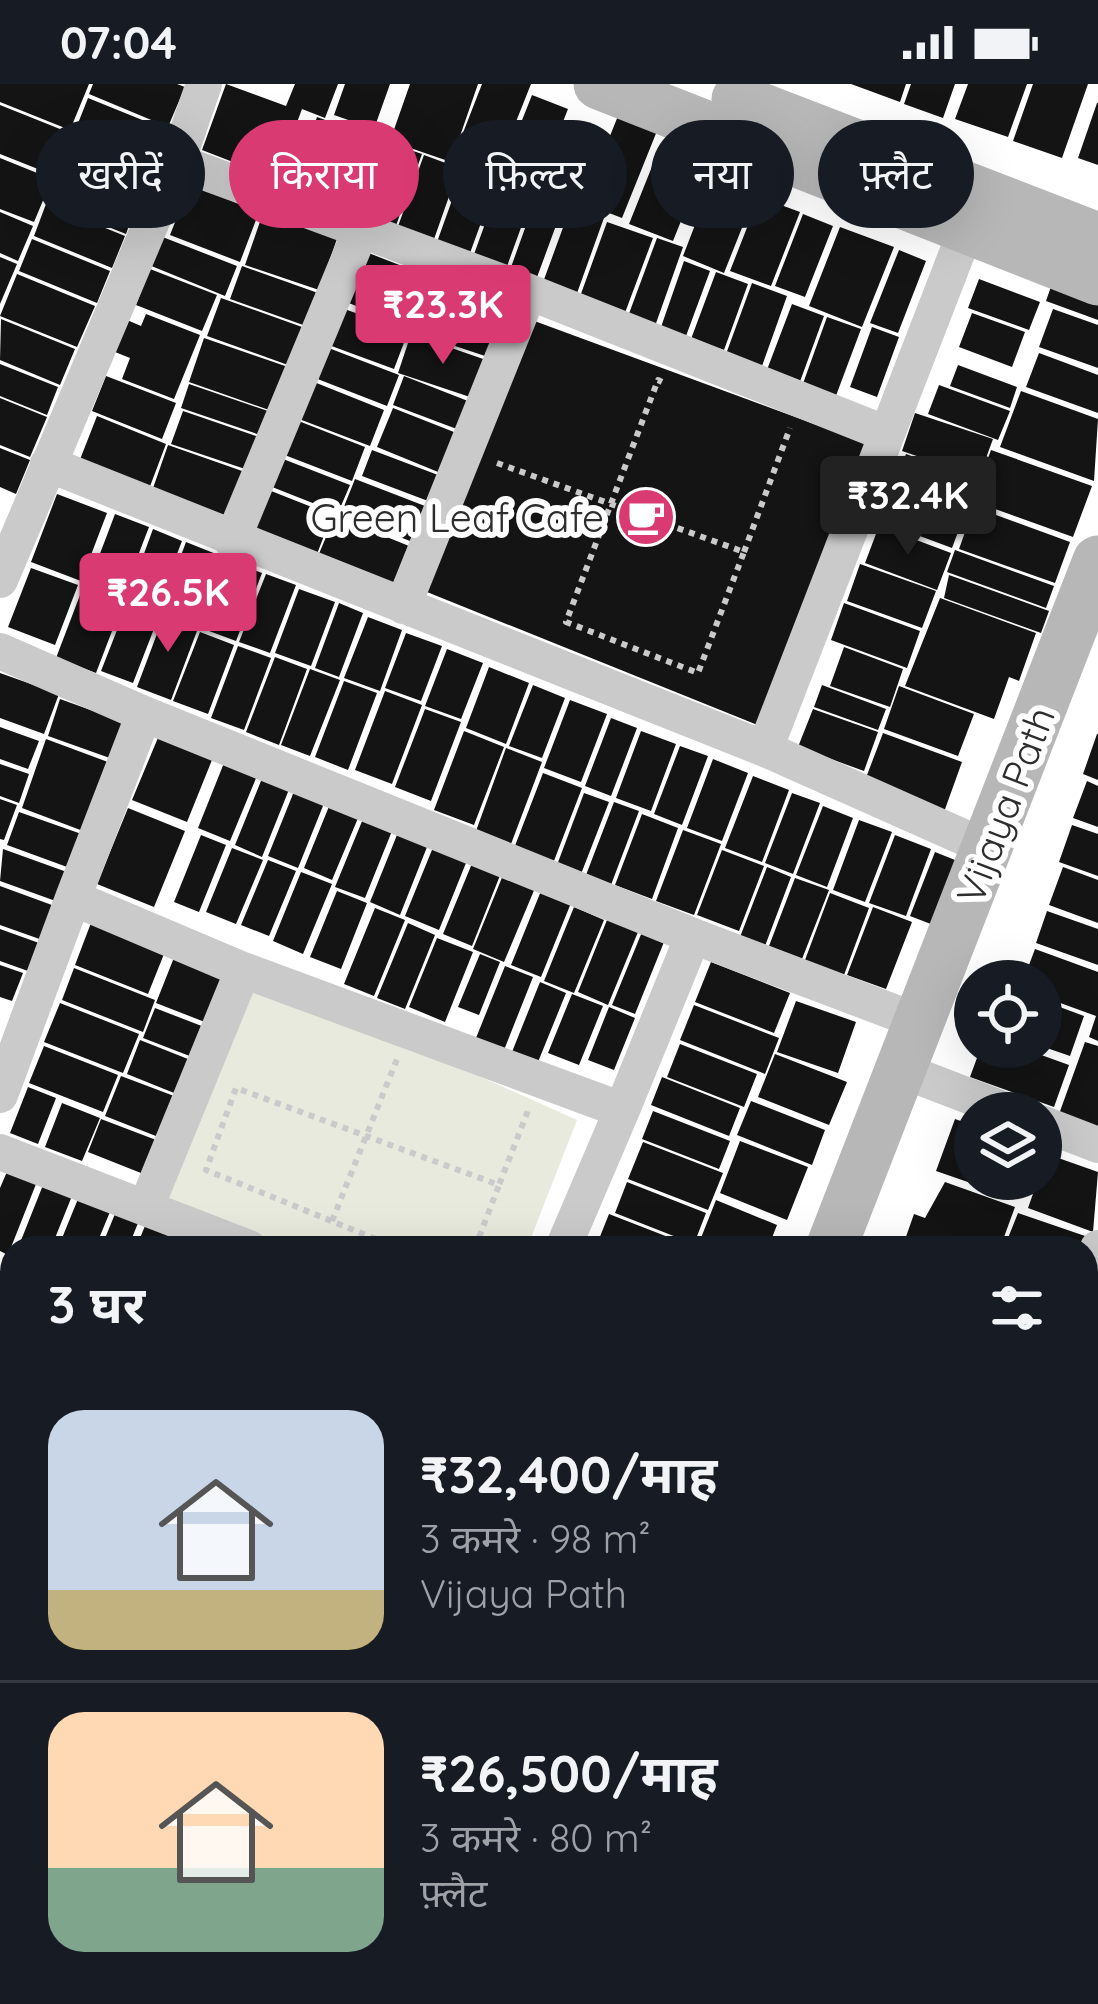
<!DOCTYPE html>
<html lang="hi">
<head>
<meta charset="utf-8">
<style>
  :root { --surface:#171b24; --page:#20242c; --text:#f1f3f6; --muted:#9ea1a6; --line:#363941; --accent:#d93a71 }
  body { margin:0; font-family:Quicksand,"Noto Sans Devanagari",sans-serif; background:var(--page); color:var(--text); height:100vh; display:flex; flex-direction:column; font-size:45px; white-space:nowrap }
  * { box-sizing:border-box; margin:0 }
  p { font-size:39px; color:var(--muted) }
  .icon { flex:none; width:66px; height:66px; fill:none; stroke:currentColor; stroke-width:2; stroke-linecap:round; stroke-linejoin:round }
  .map { position:relative; flex:1; overflow:hidden }
  .details { position:absolute; left:0px; top:1152px; width:1098px; height:768px; display:flex; flex-direction:column; background:var(--surface); border-radius:36px 36px 0 0; box-shadow:0 12px 48px #0002 }
  .details>* { flex:none }
  .top-card { position:absolute; left:36px; top:36px; width:1026px; height:108px; display:flex; gap:24px }
  .fabs { position:absolute; left:954px; top:876px; display:grid; gap:24px }
  .fabs a { display:grid; place-items:center; width:108px; height:108px; border-radius:50%; background:var(--surface); box-shadow:0 12px 48px #0002; font-size:60px }
  .price { position:absolute; translate:-50% -102px; padding:0 27px; border-radius:12px; background:var(--accent); color:#fff; font-size:39px; line-height:78px; filter:drop-shadow(0 3px 6px #0008) }
  .price::after { content:''; position:absolute; left:50%; top:72px; width:36px; height:27px; margin-left:-18px; background:inherit; clip-path:polygon(0 0,100% 0,50% 100%) }
  .price.active { background:#222; color:#fff }
  ul { padding:0; list-style:none }
  li { display:flex; align-items:center; gap:36px; height:300px; padding:0 48px }
  li+li { border-top:3px solid var(--line) }
  li span { display:grid; place-items:center; flex:none; width:336px; height:240px; border-radius:36px; color:#555 }
  li>.icon { margin-inline-start:auto }
  span .icon { width:144px; height:144px; fill:#fffc; stroke-width:1 }
  li b { font-size:51px }
  h2 { display:flex; justify-content:space-between; align-items:center; height:144px; padding:0 48px; font-size:51px }
  .tag { padding:0 42px; border-radius:54px; background:var(--surface); box-shadow:0 12px 48px #0002; font-size:42px; line-height:108px }
  .tag.active { background:var(--accent); color:#fff }
  .status { display:flex; justify-content:space-between; align-items:center; height:84px; padding:0 60px; background:var(--surface); direction:ltr }
  .status svg { height:33px; fill:currentColor }
  .map>svg:first-child { display:block }
  .green { fill:#e7eadc }
  .building { fill:#141414 }
  .lines { fill:none; stroke-linecap:round; stroke-linejoin:round }
  .path { stroke:#cacaca; stroke-width:6; stroke-dasharray:6 6; stroke-linecap:butt }
  .street { stroke:#cacaca; stroke-width:36 }
  .secondary { stroke:#b7b7b7; stroke-width:51 }
  .labels { text-anchor:middle; dominant-baseline:central; stroke-width:12; stroke-linejoin:round; paint-order:stroke }
  .poi-label { font-size:39px; fill:#2d2d2d; stroke:#fff; text-anchor:end }
  .street-label { font-size:39px; fill:#2d2d2d; stroke:#fff }
</style>
</head>
<body>
<div class="status"><b>07:04</b><svg viewBox="0 0 49 12"><path d="M0 12V9h3v3zM5 12V6h3v6zM10 12V3h3v9zM15 12V0h3v12zM26 1h20v11H26zM47 4h2v5h-2z"/></svg></div>
<div class="map">
<svg width="1098" height="1920" viewBox="0 0 1098 1920">
  <rect width="100%" height="100%" fill="#fff"/>
  <path class="green" d="M243 886 577 1036 527 1164H276L157 1121Z
    M0 1485 12 1489V1809L0 1805Z"/>
  <path class="building" d="M0 0H89L70 46 0 18Z
    M93 0H177L185 3 168 43 89 10Z
    M226 0 286 22 295 0H338L325 34 302 25 283 76 258 67 251 85 202 66Z
    M345 0H390L374 45 334 31Z
    M410 0H478L451 78 390 57Z
    M482 0H531L496 88 454 72Z
    M851 0H906L900 18Z
    M911 0H955L943 34 904 20Z
    M968 0H1027L1008 53 955 35Z
    M1033 0H1088L1062 74 1013 57Z
    M532 11 568 25 537 103 501 89Z
    M88 14 167 46 154 79 75 47Z
    M1097 19H1098V81L1078 74Z
    M0 21 70 49 53 91 0 70Z
    M620 27 659 42 622 134 583 119Z
    M317 33 381 56 356 126 292 103Z
    M565 40 600 53 574 118 540 104Z
    M74 51 152 83 137 120 59 89Z
    M387 58 422 70 394 147 359 134Z
    M659 65 703 82 673 157 629 140Z
    M424 71 459 84 433 158 397 145Z
    M0 74 52 95 34 138 0 125Z
    M465 80 498 92 470 169 437 158Z
    M717 84 759 101 724 189 683 172Z
    M58 91 136 122 126 150 46 118Z
    M502 93 535 105 506 185 473 173Z
    M190 100 259 128 240 178 170 151Z
    M538 108 565 117 536 196 510 186Z
    M759 113 800 128 771 202 730 187Z
    M572 119 605 131 576 212 542 201Z
    M46 120 125 152 112 184 34 152Z
    M264 126 338 152 319 206 245 181Z
    M0 128 33 142 18 177 0 169Z
    M803 130 833 142 805 213 775 202Z
    M607 138 653 154 623 234 578 218Z
    M840 143 894 163 862 243 809 222Z
    M160 152 237 182 225 212 149 181Z
    M657 154 683 163 654 245 627 235Z
    M32 155 110 187 97 219 19 187Z
    M361 166 430 193 410 243 341 216Z
    M899 166 926 177 898 249 870 239Z
    M0 173 17 180 0 220Z
    M684 177 710 187 686 252 661 243Z
    M242 182 318 209 306 242 230 215Z
    M150 185 217 211 202 247 136 221Z
    M716 188 748 200 724 266 691 255Z
    M436 189 511 214 491 274 416 249Z
    M17 190 95 222 77 263 0 232Z
    M1055 191 1098 207V236L1046 217Z
    M979 195 1040 218 1029 246 968 224Z
    M752 199 787 212 762 282 726 270Z
    M221 214 302 243 288 281 207 252Z
    M792 220 824 232 798 303 765 291Z
    M339 223 408 248 394 285 326 260Z
    M1053 225 1098 241V284L1039 263Z
    M972 229 1025 248 1012 283 959 263Z
    M146 230 200 251 174 315 122 295 130 274 115 268 127 236 141 242Z
    M827 233 861 245 834 317 801 305Z
    M1 235 75 265 60 301 0 276Z
    M529 235 871 361 760 642 422 506Z
    M872 243 899 253 877 313 850 303Z
    M411 250 489 277 476 315 398 289Z
    M204 254 288 283 272 327 189 298Z
    M326 263 399 291 387 322 315 294Z
    M1039 269 1098 291V329L1026 303Z
    M0 280 58 303 47 331 0 312Z
    M958 281 1017 303 1010 324 950 302Z
    M106 292 176 319 162 355 92 327Z
    M404 292 473 319 462 347 393 321Z
    M314 298 384 326 370 362 299 335Z
    M189 300 271 328 263 352 181 324Z
    M939 301 1010 327 998 356 928 330Z
    M1021 307 1098 335 1094 397 1000 363Z
    M0 314 47 333 30 373 0 361Z
    M393 324 459 350 443 390 377 363Z
    M183 327 259 353 248 386 171 360Z
    M915 329 993 355 979 393 902 367Z
    M97 332 166 360 149 405 79 378Z
    M296 336 365 363 352 397 282 370Z
    M168 361 245 388 228 434 152 407Z
    M0 364 30 376 16 410 0 403Z
    M372 366 438 391 428 417 362 392Z
    M991 366 1092 402 1073 453 973 417Z
    M906 370 976 396 963 430 893 404Z
    M278 373 350 401 338 429 267 401Z
    M355 395 425 422 410 457 341 430Z
    M261 403 332 431 317 470 246 442Z
    M896 408 964 432 952 464 885 439Z
    M57 410 107 429 81 497 31 478Z
    M974 423 1070 458 1055 499 959 465Z
    M115 430 149 443 124 508 90 496Z
    M335 432 409 462 392 502 318 472Z
    M879 442 951 469 937 506 865 479Z
    M153 445 182 457 158 519 130 508Z
    M186 458 221 472 198 533 163 520Z
    M955 466 1054 502 1046 524 947 488Z
    M226 476 262 489 236 557 201 544Z
    M860 480 936 507 922 544 847 517Z
    M31 484 78 501 55 561 8 543Z
    M266 490 296 501 270 569 239 558Z
    M949 491 1049 527 1041 549 944 514Z
    M85 498 125 513 96 589 56 574Z
    M299 505 335 518 311 582 275 569Z
    M130 513 162 524 133 599 101 587Z
    M940 514 1036 549 1019 597 1009 593 994 635 905 602Z
    M339 519 363 529 339 593 315 584Z
    M844 519 920 547 907 584 831 556Z
    M166 526 200 539 171 616 137 603Z
    M368 533 402 546 380 607 344 594Z
    M200 548 234 561 208 630 173 617Z
    M406 549 442 562 421 617 385 604Z
    M238 562 271 574 244 646 211 634Z
    M844 563 903 585 890 623 830 602Z
    M447 565 483 579 461 635 425 622Z
    M275 573 307 585 279 661 246 648Z
    M489 583 529 599 506 660 466 644Z
    M310 585 340 596 310 672 281 661Z
    M0 589 59 610 44 650 0 634Z
    M344 597 377 609 348 686 315 673Z
    M533 601 565 614 542 674 509 662Z
    M822 601 886 625 878 646 814 623Z
    M899 602 974 630 958 672 884 645Z
    M385 607 422 621 392 700 355 686Z
    M60 615 135 642 121 678 48 652Z
    M570 616 607 630 581 698 544 684Z
    M425 625 461 638 431 717 395 703Z
    M813 625 878 648 864 687 798 663Z
    M611 634 637 644 611 712 585 702Z
    M0 643 39 657 28 685 0 675Z
    M464 647 504 663 474 741 434 726Z
    M641 647 676 660 651 727 616 714Z
    M160 649 214 671 187 738 132 716Z
    M883 649 962 678 944 728 864 699Z
    M1097 650H1098V696L1083 690Z
    M46 655 116 681 91 750 22 724Z
    M680 662 708 672 682 741 654 730Z
    M506 664 542 678 511 760 476 747Z
    M226 674 259 687 230 757 198 744Z
    M713 675 748 689 722 757 687 744Z
    M0 680 29 690 19 719 0 712Z
    M265 687 292 698 262 773 235 761Z
    M543 689 582 704 552 782 513 767Z
    M753 692 789 706 762 778 725 764Z
    M1087 697 1098 702V743L1073 734Z
    M297 700 327 712 298 784 268 772Z
    M584 709 609 718 581 790 557 781Z
    M792 709 820 719 793 790 765 779Z
    M0 715 17 721 4 756 0 755Z
    M332 715 361 727 332 796 304 784Z
    M614 718 639 727 611 801 586 791Z
    M823 722 853 734 827 803 796 791Z
    M128 724 185 747 154 823 97 800Z
    M19 728 90 753 78 787 7 761Z
    M365 730 394 742 365 814 335 803Z
    M642 730 678 744 652 815 615 801Z
    M859 736 892 748 865 818 833 806Z
    M1072 741 1098 750V792L1059 778Z
    M399 746 429 758 400 831 370 818Z
    M683 746 721 760 694 831 656 817Z
    M201 751 226 761 199 828 174 818Z
    M895 751 931 765 906 832 869 819Z
    M434 761 468 774 439 846 405 832Z
    M232 764 263 776 236 840 206 828Z
    M3 765 75 791 64 820 0 797Z
    M722 766 764 782 739 847 697 831Z
    M935 768 960 778 936 842 910 832Z
    M268 776 296 787 269 852 241 841Z
    M473 777 501 789 472 862 443 850Z
    M767 783 791 793 765 862 740 853Z
    M1063 783 1098 796V839L1049 821Z
    M301 788 332 800 303 870 273 857Z
    M503 791 535 804 504 878 473 865Z
    M795 794 829 806 802 875 769 862Z
    M0 802 60 824 48 858 0 841Z
    M337 807 367 819 341 885 310 873Z
    M541 807 571 819 541 893 511 881Z
    M830 809 869 824 844 891 805 876Z
    M574 823 604 836 574 909 544 897Z
    M873 823 912 838 886 905 847 891Z
    M375 824 405 836 374 912 344 900Z
    M1047 827 1098 845V881L1036 859Z
    M94 831 168 860 148 910 75 881Z
    M607 836 638 848 608 921 578 908Z
    M408 839 435 851 405 925 377 914Z
    M0 845 39 859 28 887 0 877Z
    M642 848 664 858 635 930 612 921Z
    M437 854 473 868 445 938 409 923Z
    M1035 865 1098 888V957L1089 953 1096 932 1041 912V897H1023Z
    M177 866 236 889 215 942 156 919Z
    M480 870 500 878 479 931 458 923Z
    M711 878 790 909 774 949 695 918Z
    M0 881 23 889 12 917 0 913Z
    M505 882 533 893 504 966 476 954Z
    M74 884 155 916 143 948 62 916Z
    M540 898 566 909 538 978 512 968Z
    M572 910 603 922 579 981 548 969Z
    M1041 916 1084 932 1070 972 1041 962Z
    M796 917 856 938 838 989 777 968Z
    M60 919 139 950 123 989 44 958Z
    M694 921 779 954 765 990 680 956Z
    M609 923 635 934 614 986 588 976Z
    M155 924 212 946 200 976 143 954Z
    M140 956 198 979 184 1013 127 990Z
    M1085 958 1098 962V1044L1059 1030Z
    M680 960 757 990 744 1023 667 993Z
    M44 962 118 991 103 1028 29 999Z
    M981 963H1019L1069 981 1054 1023 970 993Z
    M775 970 847 998 829 1041 758 1013Z
    M121 992 182 1015 166 1056 105 1032Z
    M662 993 740 1024 729 1052 651 1021Z
    M28 1003 56 1014 38 1060 10 1049Z
    M751 1017 825 1046 812 1081 737 1051Z
    M62 1019 100 1034 82 1077 45 1063Z
    M653 1027 730 1057 719 1085 642 1055Z
    M101 1035 164 1059 151 1093 88 1068Z
    M955 1035 975 1042V1095H1024L1017 1115 936 1087Z
    M740 1057 808 1083 787 1136 720 1109Z
    M643 1058 723 1089 708 1126 628 1095Z
    M1047 1070 1098 1088 1093 1148 1028 1124Z
    M9 1083 38 1095 8 1171 0 1167V1104Z
    M45 1096 74 1107 51 1164H18Z
    M627 1098 706 1129 694 1160 615 1129Z
    M945 1098 1015 1123 1000 1164H902L914 1130 925 1134Z
    M80 1110 112 1123 95 1164H58Z
    M716 1116 777 1141 768 1164H697Z
    M117 1125 140 1134 128 1164H101Z
    M1018 1129 1088 1153 1084 1164H1037L1008 1154Z
    M609 1130 686 1160 684 1164 597 1160Z
    M147 1137 179 1149 173 1164H136Z
    M12 1184V1254L0 1249V1214Z
    M12 1285V1373L0 1368V1314Z
    M1086 1291 1098 1296V1332L1086 1327Z
    M12 1384V1457L0 1453V1415Z
    M1086 1422 1098 1426V1460L1086 1455Z
    M1086 1459 1098 1464V1523L1086 1518Z
    M1098 1693V1751L1086 1746V1722Z
    M1086 1759 1098 1763V1833L1086 1829Z
    M12 1816V1887L0 1917V1817Z
    M1086 1872 1098 1877V1920H1044L1049 1908H1086Z
    M12 1898V1908H37L33 1920 6 1914Z
    M46 1908H78L74 1920H41Z
    M82 1908H113L108 1920H77Z
    M119 1908H150L145 1920H115Z
    M157 1908H198L193 1920H153Z
    M206 1908H258L254 1920H201Z
    M290 1908H326L356 1920H285Z
    M339 1908H384L380 1920Z
    M393 1908H464L485 1916 388 1920Z
    M602 1908H656L651 1920H629Z
    M662 1908H711L714 1909 709 1920H657Z
    M813 1908H857L852 1920H831Z
    M862 1908H898L893 1920H857Z
    M903 1908H946L952 1911 948 1920H898Z
    M980 1908H1041L1037 1920H1011Z"/>
  <g class="lines">
    <path class="path" d="M497 379 744 468 698 589 566 538 658 296 662 298
      M744 468 790 344
      M332 1137 397 975
      M398 1164 206 1086 236 1004 499 1101 529 1024
      M475 1164 499 1101
      M0 1573 12 1543
      M0 1644 12 1648"/>
    <path class="street" d="M177 78 529 208 887 350
      M48 380 765 665 990 765
      M232 457 361 146
      M0 496 177 78 204 0
      M403 522 529 208
      M0 567 144 630 73 814 243 886 622 1026 693 852 920 938
      M144 630 693 852
      M765 665 966 146
      M901 986 1013 1029
      M0 1011 73 814
      M1041 1039 1098 1061
      M0 1068 249 1164
      M146 1123 243 886
      M563 1164 622 1026
      M1086 1197 1098 1164
      M1086 1250 1098 1255
      M0 1273 12 1277
      M0 1485 12 1489
      M1086 1548 1098 1554
      M1086 1655 1098 1660
      M0 1807 12 1811
      M1086 1851 1098 1856
      M773 1908 805 1920
      M271 1920 276 1908"/>
    <path class="secondary" d="M599 0 1098 196
      M737 15 1098 154
      M831 1164 1098 477
      M509 1920 514 1908"/>
  </g>
  <defs>
    <symbol id="cafe-disc" viewBox="-11 -11 22 22"><circle r="9.5" fill="#d93a71" stroke="#fff"/><path d="M-5.5-4.5H6V0H3Q3 3.5 0 3.5H-2.5Q-5.5 3.5-5.5 0ZM3-3.2v2h1.7v-2ZM-6 4.5H4V6H-6Z" fill="#fff"/></symbol>
  </defs>
  <g fill-rule="evenodd">
    <use href="#cafe-disc" x="613" y="400" width="66" height="66"/>
  </g>
  <g class="labels">
    <g class="poi-label">
      <text x="604" y="433">Green Leaf Cafe</text>
    </g>
    <g class="street-label">
      <text transform="translate(1005 721) rotate(-69)">Vijaya Path</text>
    </g>
  </g>
</svg>
<div class="fabs">
<a><svg class="icon" aria-label="locate" viewBox="0 0 24 24"><circle cx="12" cy="12" r="6"/><path d="M12 2v4M12 18v4M2 12h4M18 12h4"/></svg></a>
<a><svg class="icon" aria-label="layers" viewBox="0 0 24 24"><path d="M12 4l9 5-9 5-9-5zM3 14l9 5 9-5"/></svg></a>
</div>
<b class="price" style="left:443px;top:283px">₹23.3K</b>
<b class="price active" style="left:908px;top:474px">₹32.4K</b>
<b class="price" style="left:168px;top:571px">₹26.5K</b>
<div class="top-card">
<a class="tag">खरीदें</a>
<a class="tag active">किराया</a>
<a class="tag">फ़िल्टर</a>
<a class="tag">नया</a>
<a class="tag">फ़्लैट</a>
</div>
<section class="details">
<h2>3 घर<svg class="icon" aria-label="filters" viewBox="0 0 24 24"><path d="M4 7h16M4 17h16"/><circle cx="9" cy="7" r="2"/><circle cx="15" cy="17" r="2"/></svg></h2>
<ul>
<li><span style="background:linear-gradient(#c9d6e8 75%,#c2b280 0)"><svg class="icon" aria-label="home" viewBox="0 0 24 24"><path d="M3 11l9-7 9 7M6 9v11h12V9"/></svg></span><div><b>₹32,400/माह</b><p>3 कमरे · 98 m²</p><p>Vijaya Path</p></div></li>
<li><span style="background:linear-gradient(#ffd9b3 65%,#7fa58c 0)"><svg class="icon" aria-label="home" viewBox="0 0 24 24"><path d="M3 11l9-7 9 7M6 9v11h12V9"/></svg></span><div><b>₹26,500/माह</b><p>3 कमरे · 80 m²</p><p>फ़्लैट</p></div></li>
</ul>
</section>
</div>
</body>
</html>
